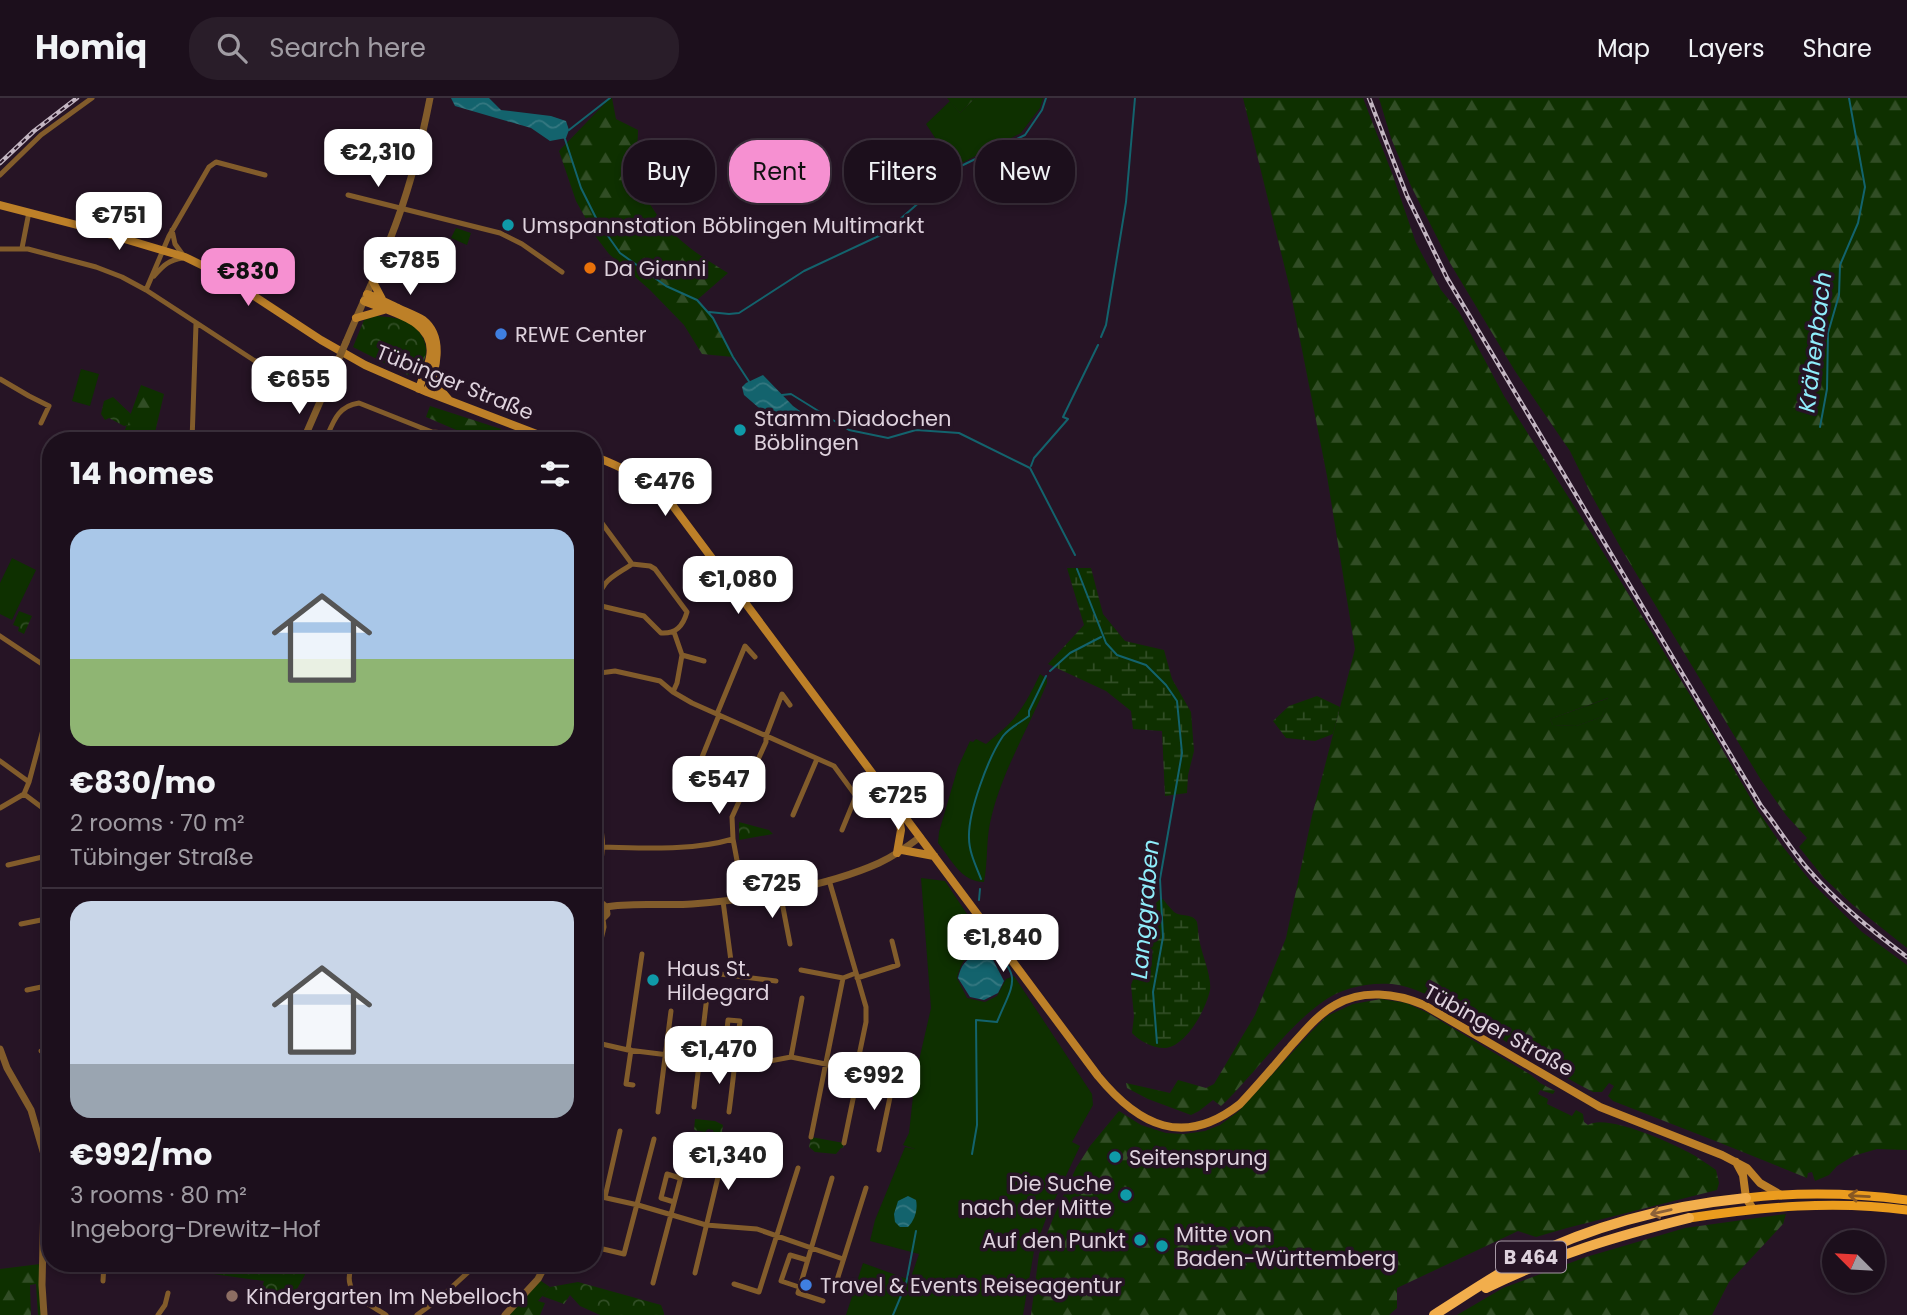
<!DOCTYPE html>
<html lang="en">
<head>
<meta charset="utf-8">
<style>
  :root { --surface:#1c0f1c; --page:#291d29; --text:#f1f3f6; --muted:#a09ca3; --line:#3a2f3b; --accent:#f690d1 }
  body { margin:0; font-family:Poppins,sans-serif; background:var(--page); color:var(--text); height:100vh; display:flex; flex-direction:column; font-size:26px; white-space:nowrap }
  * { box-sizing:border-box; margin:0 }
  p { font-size:23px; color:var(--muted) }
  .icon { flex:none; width:38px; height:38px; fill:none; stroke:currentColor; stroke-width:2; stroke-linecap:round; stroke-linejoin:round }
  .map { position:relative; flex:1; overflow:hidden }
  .sheet { position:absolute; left:42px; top:334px; width:560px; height:840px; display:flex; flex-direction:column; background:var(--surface); border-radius:28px; box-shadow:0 4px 10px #0003,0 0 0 2px var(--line) }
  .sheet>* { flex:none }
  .hud { position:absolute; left:623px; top:42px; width:665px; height:63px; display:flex; gap:14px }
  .needle { width:46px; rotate:294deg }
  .buttons { position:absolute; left:1822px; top:1132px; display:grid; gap:14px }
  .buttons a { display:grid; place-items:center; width:63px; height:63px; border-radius:50%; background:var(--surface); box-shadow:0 4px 10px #0003,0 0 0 2px var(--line); font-size:35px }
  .price { position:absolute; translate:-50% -60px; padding:0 16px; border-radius:14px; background:#fff; color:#222; font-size:23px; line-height:46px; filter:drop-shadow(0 2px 4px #0008) }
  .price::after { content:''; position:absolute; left:50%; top:42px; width:21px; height:16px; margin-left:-10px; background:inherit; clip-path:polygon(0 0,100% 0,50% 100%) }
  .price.on { background:var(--accent); color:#111 }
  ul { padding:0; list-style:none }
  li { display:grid; align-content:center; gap:14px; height:371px; padding:0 28px }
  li+li { border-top:2px solid var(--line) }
  li span { display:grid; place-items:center; height:217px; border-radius:21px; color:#555 }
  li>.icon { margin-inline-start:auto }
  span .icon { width:126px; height:126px; fill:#fffc; stroke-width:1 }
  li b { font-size:30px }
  h2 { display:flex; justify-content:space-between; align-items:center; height:84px; padding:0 28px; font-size:30px }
  .pill { padding:0 24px; border-radius:28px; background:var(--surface); box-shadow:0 4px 10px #0003,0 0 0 2px var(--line); font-size:24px; line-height:63px }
  .pill.on { background:var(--accent); color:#111 }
  header { display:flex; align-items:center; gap:42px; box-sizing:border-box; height:98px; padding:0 35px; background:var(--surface); border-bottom:2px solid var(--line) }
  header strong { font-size:33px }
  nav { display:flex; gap:38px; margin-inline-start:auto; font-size:24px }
  .search { width:490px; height:63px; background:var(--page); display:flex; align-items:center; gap:18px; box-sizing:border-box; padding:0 24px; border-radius:28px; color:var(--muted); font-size:26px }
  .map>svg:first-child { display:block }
  .green { fill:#0e3000 }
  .forest { fill:url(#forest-firs); fill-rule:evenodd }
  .wetland { fill:url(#wetland-marsh) }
  .park { fill:url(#park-crowns) }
  .water { fill:url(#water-waves) }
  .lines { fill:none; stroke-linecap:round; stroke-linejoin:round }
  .stream { stroke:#13636d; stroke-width:2 }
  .minor { stroke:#825c2b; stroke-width:5 }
  .tertiary { stroke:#825c2b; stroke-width:7 }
  .secondary { stroke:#bd8028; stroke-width:8 }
  .primary { stroke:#eb9c1e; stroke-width:9 }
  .trunk { stroke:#f2ae4c; stroke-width:10 }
  .rail-casing { stroke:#c3b6c2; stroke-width:4.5 }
  .rail { stroke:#261425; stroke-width:2; stroke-dasharray:5; stroke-linecap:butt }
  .tertiary-bridge { stroke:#825c2b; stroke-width:7 }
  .oneway { stroke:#885822 }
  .oneway2 { stroke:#8c6138 }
  .culture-dot { fill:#0f9aa8; stroke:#261425; stroke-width:2.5 }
  .food-dot { fill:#e8710a; stroke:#261425; stroke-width:2.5 }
  .shop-dot { fill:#3f7fe0; stroke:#261425; stroke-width:2.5 }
  .education-dot { fill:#8d6e63; stroke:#261425; stroke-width:2.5 }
  .labels { text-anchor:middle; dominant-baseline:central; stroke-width:7; stroke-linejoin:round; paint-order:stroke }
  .shield { fill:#261425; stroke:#a799a6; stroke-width:2 }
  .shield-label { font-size:19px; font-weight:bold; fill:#ded2dd }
  .poi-label { font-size:21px; fill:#ded2dd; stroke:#261425; text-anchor:start }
  .street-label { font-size:21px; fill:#ded2dd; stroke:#261425 }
  .water-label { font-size:23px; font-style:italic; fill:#8fedfb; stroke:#261425 }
</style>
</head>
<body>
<header>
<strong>Homiq</strong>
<div class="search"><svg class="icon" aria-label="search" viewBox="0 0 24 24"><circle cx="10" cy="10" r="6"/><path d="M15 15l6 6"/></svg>Search here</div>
<nav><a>Map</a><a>Layers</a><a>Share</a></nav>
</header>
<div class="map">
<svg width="1907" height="1217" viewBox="0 0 1907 1217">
  <defs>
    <pattern id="forest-firs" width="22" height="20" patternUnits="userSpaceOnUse" patternTransform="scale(1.75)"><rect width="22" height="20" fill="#0e3000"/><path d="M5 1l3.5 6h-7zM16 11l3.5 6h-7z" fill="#314d25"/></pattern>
    <pattern id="wetland-marsh" width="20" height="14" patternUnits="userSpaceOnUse" patternTransform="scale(1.75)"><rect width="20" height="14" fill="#0e3000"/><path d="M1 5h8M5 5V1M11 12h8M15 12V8" fill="none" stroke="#314d25"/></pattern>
    <pattern id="park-crowns" width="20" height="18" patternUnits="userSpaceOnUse" patternTransform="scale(1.75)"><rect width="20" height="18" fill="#0e3000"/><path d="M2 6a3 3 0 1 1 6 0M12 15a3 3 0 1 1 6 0" fill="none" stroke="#314d25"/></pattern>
    <pattern id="water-waves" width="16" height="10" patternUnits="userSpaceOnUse" patternTransform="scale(1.75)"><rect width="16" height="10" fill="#13636d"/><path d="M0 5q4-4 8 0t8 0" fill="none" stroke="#357881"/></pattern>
  </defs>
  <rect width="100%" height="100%" fill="#261425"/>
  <path class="green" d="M975 0H1043L1040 10 1021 35 954 69 926 26 950 3 960 15Z
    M456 130 471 135 467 147 451 140Z
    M81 271 99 276 90 308 72 303Z
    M12 460 36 472 12 522 0 516V485Z
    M1040 576 1047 581V585C1028 632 1001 674 990 725 986 744 988 764 984 784 961 784 951 761 938 745L939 734 958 669 970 643 973 644 976 641 986 646C993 640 1000 634 1007 628 1022 613 1031 595 1040 576Z
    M1609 600 1602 619 1576 628 1553 627 1550 621Z
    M921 780 945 783 993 855C970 858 965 852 957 880L967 900 985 904 997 898 1006 881 1014 878 1092 996 1093 1007 1072 1044 1080 1048 1047 1118 1034 1153 1023 1217H846L863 1165 910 1182 919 1156 870 1143 875 1122 905 1049 915 1051 903 1047 909 1035 915 980 931 910Z"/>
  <path class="forest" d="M610 0H612L616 21 638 32C638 45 635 63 638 76 649 123 689 152 728 175L697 202 713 220 733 259 702 256 684 227 650 192 609 156 596 139 576 103 559 53Z
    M947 0H975L960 15Z
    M1243 0H1363L1393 78 1416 145 1441 192 1459 214 1504 298 1590 433 1704 620 1758 713 1783 749 1812 785 1862 834 1907 867V1052L1877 1051 1853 1058 1837 1068 1829 1077 1815 1083 1812 1074 1808 1075 1807 1080 1718 1044 1613 1003 1608 998 1614 988 1609 985 1602 994H1593C1552 973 1513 947 1473 924 1448 909 1421 889 1392 886 1367 884 1340 890 1321 905 1284 932 1255 976 1221 1008L1213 1002 1199 1013 1191 1017 1148 1001 1127 990 1126 985 1170 995 1178 982 1206 990 1214 986 1255 917 1286 840 1312 718 1355 551 1327 378 1290 191ZM1608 600 1602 619 1576 628 1553 627 1550 621Z
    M1379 0H1907V850L1853 807 1824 780 1799 749 1807 740 1786 717 1761 682 1622 452 1592 398 1570 353 1515 273 1450 165 1411 88 1391 40Z
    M141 287 164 296 153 343H121Z
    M430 308 501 331 499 341 495 339 492 343H482L426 319Z
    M1381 901 1406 905 1426 914 1531 977 1540 985 1555 993 1553 996 1540 992 1538 996 1548 1001 1547 1006 1572 1018 1576 1012 1583 1016 1584 1024 1588 1027C1605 1015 1670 1044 1688 1054 1698 1059 1707 1066 1716 1072L1719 1085 1717 1092 1567 1130 1536 1139 1518 1133 1397 1190V1210L1389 1217H1031L1039 1156 1054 1118 1076 1070 1090 1048 1119 1013 1141 1027 1166 1035 1184 1036 1205 1033 1220 1027 1239 1013 1309 936 1327 918 1353 906Z
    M1786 1116 1783 1126 1729 1184 1712 1217H1457L1503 1190 1586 1159 1685 1130Z
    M40 1166 41 1217H38L36 1186 30 1187 31 1217H0V1171Z
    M538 1181 550 1189 538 1203 545 1205 540 1217H505Z"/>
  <path class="wetland" d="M1067 470H1091L1103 516 1125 543 1164 552 1172 581 1191 614 1194 653 1188 677 1187 695 1165 698 1162 633 1133 631 1131 613 1106 593 1048 566 1084 527Z
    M1317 598 1340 609 1333 636 1315 643 1286 640 1273 623 1289 608Z
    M1163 801C1166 805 1170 810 1174 814 1180 819 1193 815 1197 824 1198 829 1198 835 1199 840 1201 855 1212 878 1210 892 1206 911 1187 947 1166 950 1154 951 1139 943 1132 935L1134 918 1131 887 1148 841 1156 805 1159 802Z"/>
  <path class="park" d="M376 218C387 219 400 219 409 225 431 239 433 266 408 277L353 249 364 222Z
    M113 299 131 316 128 327 124 328 109 320 105 322 101 316 104 303Z
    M19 513 32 518 24 536 18 533 19 529 13 527Z
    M739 724 769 732 773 736 739 742Z
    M695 1021 715 1023 723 1027 722 1034 714 1035 713 1032 708 1031 705 1034 694 1032Z
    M811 1039 844 1045 843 1050H841L836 1056 815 1054 809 1049Z
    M147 1166H311L293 1198 257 1208 264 1183 170 1170H147Z
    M578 1184 661 1207 664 1215V1217H600L580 1208 570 1197 564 1206 542 1198 550 1189Z"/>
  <path class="water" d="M451 0H489L501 12 551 18 566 23 569 32 566 40 550 43 531 30 455 8Z
    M763 277 793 308 810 320 799 329 789 324 780 328 744 297 742 289 746 285Z
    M978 856 991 858 1004 883 998 895 984 902 970 899 958 880C962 866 964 863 978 856Z
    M908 1098 916 1102C918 1111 915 1122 908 1129H900L895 1124 894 1116 898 1103Z"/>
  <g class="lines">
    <path class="stream" d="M569 32 610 0
      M564 38 581 90 598 124 620 155 666 188 697 202 713 220 733 259 750 285
      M709 214 729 216 739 215 804 173 883 136 961 68 1025 37 1042 12 1046 0
      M1101 239 1106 227 1126 104 1135 0
      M782 297 791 296 849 332 888 340 916 332 959 335 1030 370 1075 457
      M1820 329 1827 291 1828 235 1839 197 1840 167 1858 125 1865 89 1849 0
      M1031 368 1034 360 1068 321 1063 319 1098 247
      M1077 471 1106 545 1117 557 1146 567 1166 587 1177 603 1182 655 1160 781 1163 839 1153 894 1157 945
      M1050 573 1070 555 1101 539
      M981 781C976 768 969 754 969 740 968 714 988 660 1003 638 1010 629 1020 625 1029 618V613L1046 578
      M979 802 980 791
      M969 860 973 844
      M972 1056 977 1027 976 922 997 924C1015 881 1023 880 986 844L979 846 974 842 978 830
      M893 1217 906 1186 916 1133"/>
    <path class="minor" d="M0 77 41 37 92 0
      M348 97 500 135 522 146 562 174
      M172 132 175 146 183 157
      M22 150 29 114
      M0 151H28L96 169 122 179 146 192 275 276 321 303
      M154 178C163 168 168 162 183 160
      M146 192 169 138 209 69 216 64 265 77
      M0 281 29 298 49 308 41 325
      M192 343 196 226
      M325 343C333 325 337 308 359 305L432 334 445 335
      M593 413 632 466
      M593 524C596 513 597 495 605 486 611 478 624 472 632 466L650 468 655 471 687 514C683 528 676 536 661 535L644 518 597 507
      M0 538 51 572
      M682 557 704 563
      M593 564 600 575
      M593 583 600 575 615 573 660 583 673 594 692 605 834 668 856 698 842 732
      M673 594 677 585 682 557 674 534
      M717 616 745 548 755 559
      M0 663 29 684
      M690 689 719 617
      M24 696 44 711 51 721
      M593 709C613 751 595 765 597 805
      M0 710 24 696 29 684 51 602
      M793 717 817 661
      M604 749C647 750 692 753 733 741
      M8 767 51 757
      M829 782 866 909V924L856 972
      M780 794 790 846
      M744 800 733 741 732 719 766 644V638L782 596 790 607
      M723 803 733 878
      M21 826 51 820
      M801 872 843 880
      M712 875 776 883
      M857 880 898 867 892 843
      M27 892 51 887
      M593 944 628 952 749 967 791 959 894 980 879 1052
      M628 952 642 856
      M631 952 626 986 633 987
      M41 953 51 951
      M791 959 802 900
      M694 1009 707 898
      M658 1014 671 913
      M729 1014C733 984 736 953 740 923L728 922 725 950 737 951
      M811 1039 843 880 856 875
      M844 1045 859 972
      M42 1047H51
      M593 1097 638 1107 706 1127 757 1131 843 1161
      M605 1099 620 1033
      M674 1104 661 1100 667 1076 680 1080
      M603 1151 624 1156 654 1041
      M353 1166C339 1194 366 1204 386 1217
      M695 1175 724 1054
      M837 1182 866 1090
      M103 1183 104 1166
      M653 1185 689 1048
      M734 1186 759 1194 798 1070
      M799 1189 781 1183 790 1157 807 1162
      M823 1203 798 1195 832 1080
      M158 1217 165 1207 168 1195
      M417 1217 440 1200 477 1166"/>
    <path class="tertiary" d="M346 244C363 203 383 163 398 120 412 81 422 41 430 0
      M303 343 336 267
      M593 806 601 805 606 809 607 816 602 821
      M606 809C629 804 666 808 692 806 748 802 828 788 879 765 894 758 907 749 920 739
      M593 871 603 829 602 821
      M0 951 7 970 31 1012 45 1060 42 1187 44 1217
      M505 1217 538 1181 546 1166"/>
    <path class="secondary" d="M0 107 81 128 185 159 222 177 321 242 365 267 427 294 555 343
      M373 184 382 201
      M367 196C378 200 387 205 398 210 406 214 415 217 423 222 445 239 436 273 427 294
      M364 203C389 214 437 222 430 259 428 270 422 280 419 291
      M356 220 384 212
      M434 277 439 290 449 302
      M593 358C623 369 647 382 670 404L1098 978C1139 1028 1184 1050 1240 1006 1258 987 1274 968 1291 948 1304 934 1317 917 1335 907 1362 891 1396 895 1424 907L1600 1009 1722 1057 1747 1070 1760 1085 1781 1097
      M902 752 934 758
      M897 755 901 732 898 714
      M1736 1064 1743 1077 1746 1100 1753 1111"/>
    <path class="primary" d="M1746 1100C1799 1094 1854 1095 1907 1102
      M1689 1120C1761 1109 1834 1102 1907 1112"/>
    <path class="trunk" d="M1486 1190C1553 1157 1617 1138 1689 1120
      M1434 1217C1461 1200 1487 1182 1516 1166 1586 1129 1667 1108 1746 1100"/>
    <defs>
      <path id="rail" d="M1369 0 1407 98 1447 180 1761 708C1777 728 1790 750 1806 769 1836 804 1871 832 1907 859
        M0 65 34 33 77 0"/>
    </defs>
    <use href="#rail" class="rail-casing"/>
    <use href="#rail" class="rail"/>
    <path class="tertiary-bridge" d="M336 267 346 244"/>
  </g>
  <defs><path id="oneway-shaft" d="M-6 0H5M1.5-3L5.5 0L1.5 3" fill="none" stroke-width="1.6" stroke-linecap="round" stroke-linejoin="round" transform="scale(1.75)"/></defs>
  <use class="oneway" href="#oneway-shaft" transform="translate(1859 1098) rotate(-177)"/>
  <use class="oneway2" href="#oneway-shaft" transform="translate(1661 1114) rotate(167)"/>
  <g class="culture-dot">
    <circle cx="508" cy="127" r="7"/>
    <circle cx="740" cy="332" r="7"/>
    <circle cx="653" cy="882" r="7"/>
    <circle cx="1115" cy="1059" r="7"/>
    <circle cx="1126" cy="1097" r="7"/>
    <circle cx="1140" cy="1142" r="7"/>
    <circle cx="1162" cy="1148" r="7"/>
  </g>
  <circle class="food-dot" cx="590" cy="170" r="7"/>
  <g class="shop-dot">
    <circle cx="501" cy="236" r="7"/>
    <circle cx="806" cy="1187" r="7"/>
  </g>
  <circle class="education-dot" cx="232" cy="1198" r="7"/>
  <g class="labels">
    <rect class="shield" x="1496" y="1143.5" width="70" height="31" rx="5"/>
    <g class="shield-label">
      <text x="1531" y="1159">B 464</text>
    </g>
    <g class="poi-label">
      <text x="522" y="127">Umspannstation Böblingen Multimarkt</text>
      <text x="604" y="170">Da Gianni</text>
      <text x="515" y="236">REWE Center</text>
      <text x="754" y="320">Stamm Diadochen<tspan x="754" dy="24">Böblingen</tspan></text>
      <text x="667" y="870">Haus St.<tspan x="667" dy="24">Hildegard</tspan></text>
      <text x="1129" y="1059">Seitensprung</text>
      <text x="1112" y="1085" text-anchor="end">Die Suche<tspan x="1112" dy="24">nach der Mitte</tspan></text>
      <text x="1176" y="1136">Mitte von<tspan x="1176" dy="24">Baden-Württemberg</tspan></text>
      <text x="1126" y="1142" text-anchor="end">Auf den Punkt</text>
      <text x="820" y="1187">Travel &amp; Events Reiseagentur</text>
      <text x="246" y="1198">Kindergarten Im Nebelloch</text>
    </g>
    <g class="street-label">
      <text transform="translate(455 284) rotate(22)">Tübinger Straße</text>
      <text transform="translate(1499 932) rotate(29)">Tübinger Straße</text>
    </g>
    <g class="water-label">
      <text transform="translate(1815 244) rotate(-83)">Krähenbach</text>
      <text transform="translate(1145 811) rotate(-85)">Langgraben</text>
    </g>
  </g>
</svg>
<div class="buttons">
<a><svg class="needle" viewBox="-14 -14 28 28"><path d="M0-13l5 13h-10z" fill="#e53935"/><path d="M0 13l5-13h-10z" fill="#a09ca3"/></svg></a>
</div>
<b class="price" style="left:378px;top:91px">€2,310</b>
<b class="price" style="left:119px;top:154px">€751</b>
<b class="price" style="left:410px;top:199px">€785</b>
<b class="price on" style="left:248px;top:210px">€830</b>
<b class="price" style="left:299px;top:318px">€655</b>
<b class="price" style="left:665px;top:420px">€476</b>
<b class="price" style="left:738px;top:518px">€1,080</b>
<b class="price" style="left:719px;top:718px">€547</b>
<b class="price" style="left:898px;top:734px">€725</b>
<b class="price" style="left:772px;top:822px">€725</b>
<b class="price" style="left:1003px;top:876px">€1,840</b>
<b class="price" style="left:719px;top:988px">€1,470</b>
<b class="price" style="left:874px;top:1014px">€992</b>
<b class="price" style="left:728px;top:1094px">€1,340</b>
<div class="hud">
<a class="pill">Buy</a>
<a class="pill on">Rent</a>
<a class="pill">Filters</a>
<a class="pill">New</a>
</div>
<section class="sheet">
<h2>14 homes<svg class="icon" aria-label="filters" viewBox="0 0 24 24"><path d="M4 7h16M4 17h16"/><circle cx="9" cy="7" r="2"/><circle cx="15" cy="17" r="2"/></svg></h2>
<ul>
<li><span style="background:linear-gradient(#a9c7e8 60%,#8fb573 0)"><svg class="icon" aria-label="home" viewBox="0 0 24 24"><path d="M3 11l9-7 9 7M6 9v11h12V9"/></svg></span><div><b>€830/mo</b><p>2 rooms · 70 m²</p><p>Tübinger Straße</p></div></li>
<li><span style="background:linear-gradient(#c9d6e8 75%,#9aa5b1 0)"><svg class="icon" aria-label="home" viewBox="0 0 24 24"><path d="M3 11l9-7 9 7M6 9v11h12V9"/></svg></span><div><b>€992/mo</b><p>3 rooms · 80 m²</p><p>Ingeborg-Drewitz-Hof</p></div></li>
</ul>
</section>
</div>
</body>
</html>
